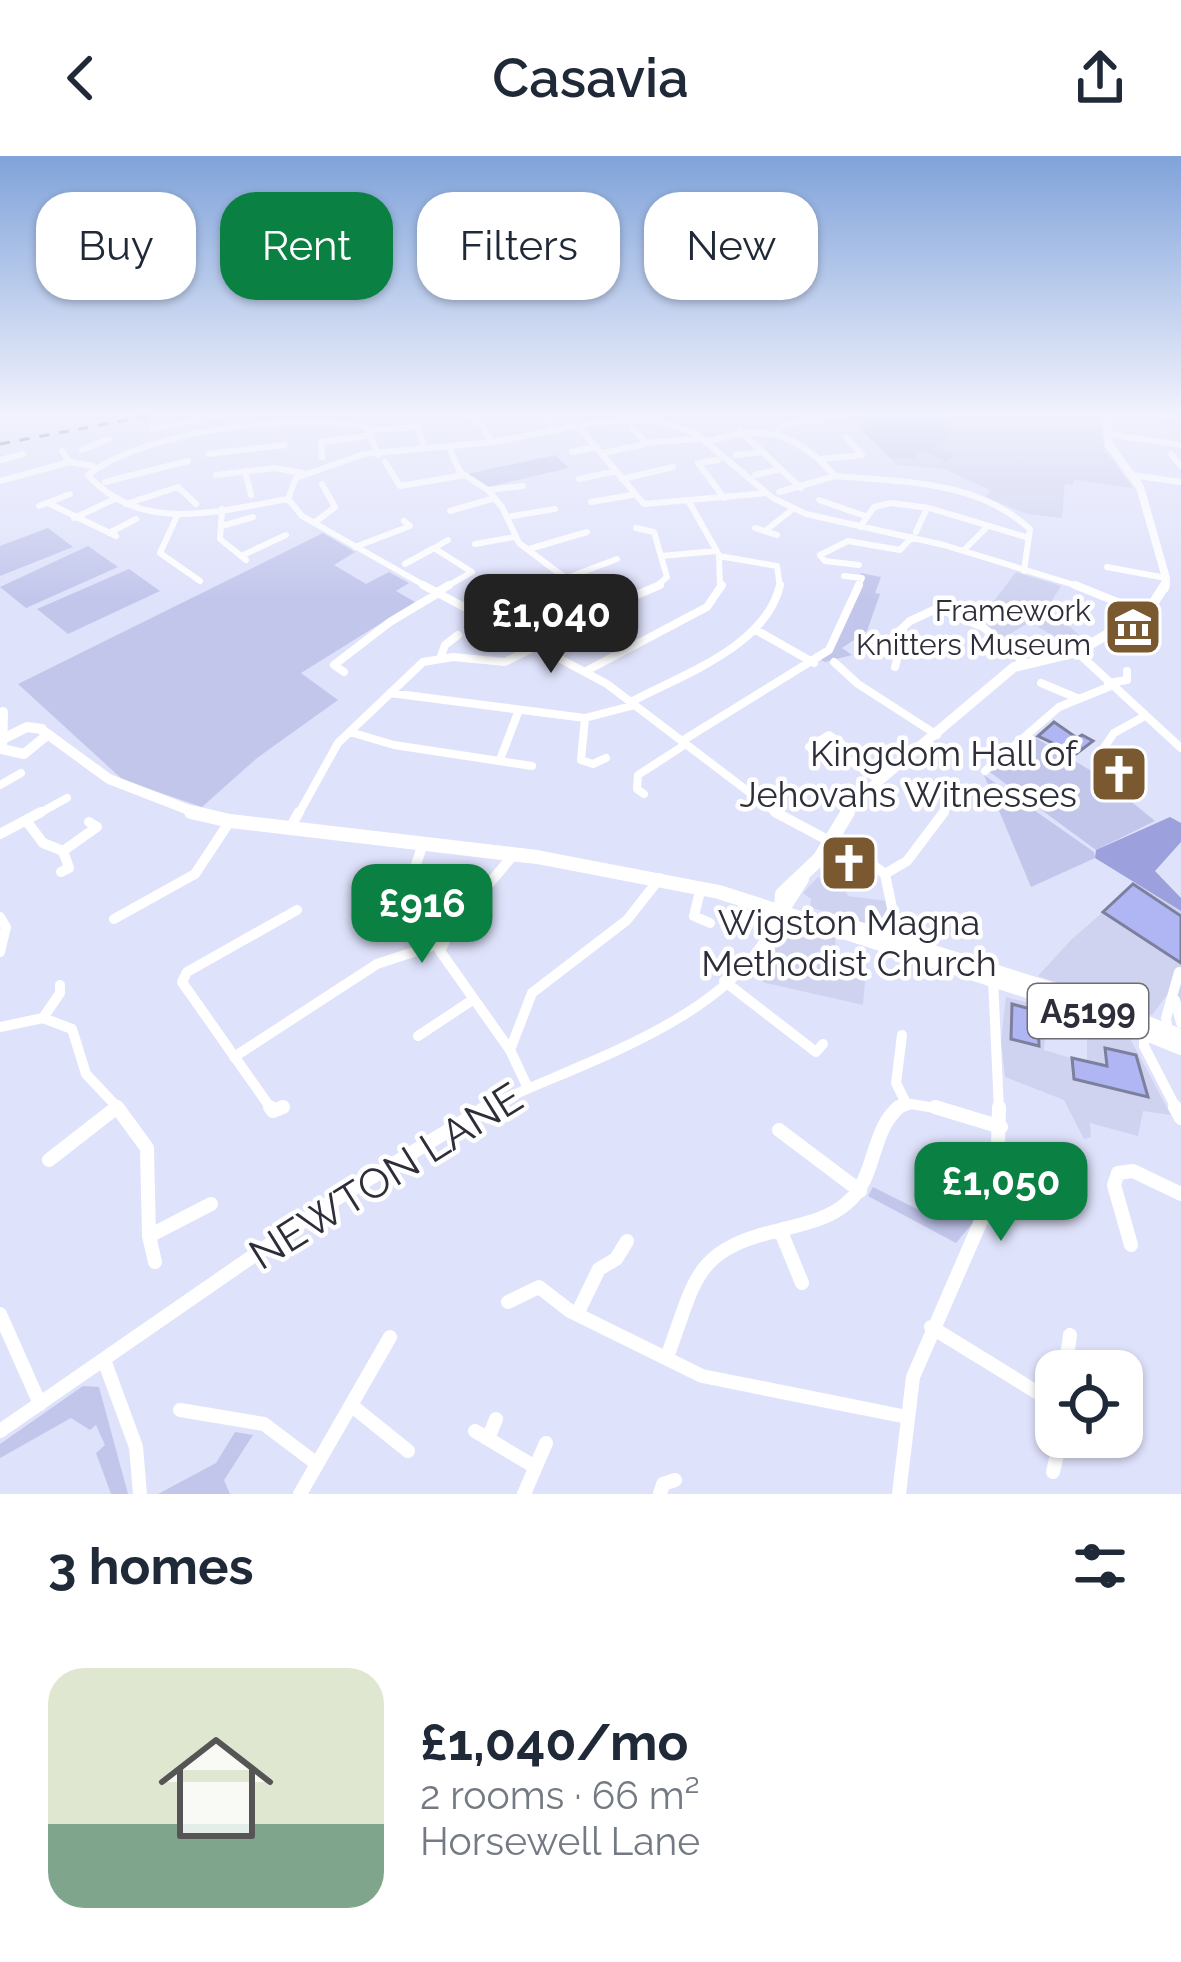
<!DOCTYPE html>
<html lang="en">
<head>
<meta charset="utf-8">
<style>
  :root { --surface:#fff; --page:#f2f2f3; --text:#1f2937; --muted:#747a83; --line:#e0e1e3; --accent:#0b8043 }
  body { margin:0; font-family:Raleway,sans-serif; background:var(--page); color:var(--text); height:100vh; display:flex; flex-direction:column; font-size:45px; white-space:nowrap }
  * { box-sizing:border-box; margin:0 }
  p { font-size:39px; color:var(--muted) }
  .icon { flex:none; width:66px; height:66px; fill:none; stroke:currentColor; stroke-width:2; stroke-linecap:round; stroke-linejoin:round }
  .map { position:relative; height:1338px; overflow:hidden }
  .sheet { display:flex; flex-direction:column; background:var(--surface); flex:1 }
  .sheet>* { flex:none }
  .top-card { position:absolute; left:36px; top:36px; width:1110px; height:108px; display:flex; gap:24px }
  .tools { position:absolute; left:1035px; top:1194px; display:grid; gap:24px }
  .tools a { display:grid; place-items:center; width:108px; height:108px; border-radius:24px; background:var(--surface); box-shadow:0 3px 9px #0004; font-size:60px }
  .price { position:absolute; translate:-50% -102px; padding:0 27px; border-radius:24px; background:var(--accent); color:#fff; font-size:39px; line-height:78px; filter:drop-shadow(0 3px 6px #0008) }
  .price::after { content:''; position:absolute; left:50%; top:72px; width:36px; height:27px; margin-left:-18px; background:inherit; clip-path:polygon(0 0,100% 0,50% 100%) }
  .price.active { background:#222; color:#fff }
  ul { padding:0; list-style:none }
  li { display:flex; align-items:center; gap:36px; height:300px; padding:0 48px }
  li+li { border-top:3px solid var(--line) }
  li span { display:grid; place-items:center; flex:none; width:336px; height:240px; border-radius:36px; color:#555 }
  li>.icon { margin-inline-start:auto }
  span .icon { width:144px; height:144px; fill:#fffc; stroke-width:1 }
  li b { font-size:51px }
  h2 { display:flex; justify-content:space-between; align-items:center; height:144px; padding:0 48px; font-size:51px }
  .pill { padding:0 42px; border-radius:36px; background:var(--surface); box-shadow:0 3px 9px #0004; font-size:42px; line-height:108px }
  .pill.active { background:var(--accent); color:#fff }
  header { display:flex; justify-content:space-between; align-items:center; height:156px; padding:0 48px; background:var(--surface); font-size:54px; font-weight:600 }
  .map>svg:first-child { display:block }
  .built { fill:#cfd3f0 }
  .green { fill:#c2c6eb }
  .forest { fill:#9ca1dd }
  .building { fill:#b0b6f4; stroke:#7d809c; stroke-width:3 }
  .lines { fill:none; stroke-linecap:round; stroke-linejoin:round }
  .minor-far3 { stroke:#fff; stroke-width:6 }
  .minor-far2 { stroke:#fff; stroke-width:8 }
  .minor-far1 { stroke:#fff; stroke-width:10 }
  .minor { stroke:#fff; stroke-width:14 }
  .major-far2 { stroke:#fff; stroke-width:8 }
  .major-far1 { stroke:#fff; stroke-width:10 }
  .major { stroke:#fff; stroke-width:14 }
  .rail { stroke:#5a5b6a; stroke-width:3; stroke-dasharray:10 10; stroke-linecap:butt }
  .labels { text-anchor:middle; dominant-baseline:central; stroke-width:9; stroke-linejoin:round; paint-order:stroke }
  .far-poi-label { font-size:30px; fill:#2d2e3a; stroke:#fff; text-anchor:end }
  .shield { fill:#fff; stroke:#6c6d75; stroke-width:3 }
  .shield-label { font-size:33px; font-weight:bold; fill:#2d2e3a }
  .poi-label { font-size:36px; fill:#2d2e3a; stroke:#fff; text-anchor:end }
  .near-street-label { font-size:42px; fill:#2d2e3a; stroke:#fff }
</style>
</head>
<body>
<header><svg class="icon" aria-label="back" viewBox="0 0 24 24"><path d="M15 5l-7 7 7 7"/></svg>Casavia<svg class="icon" aria-label="share" viewBox="0 0 24 24"><path d="M12 15V3M7 8l5-5 5 5M5 13v7h14v-7"/></svg></header>
<div class="map">
<svg width="1181" height="1338" viewBox="0 0 1181 1338">
  <rect width="100%" height="100%" fill="#dfe2fb"/>
  <path class="built" d="M844 257H1098L1105 294 1101 295 1107 297 1133 332 1074 324 1073 329 1065 328 1062 362 1027 358 986 341 990 334 944 313 897 309Z
    M1016 416 1061 430 1048 451 1079 479 1065 487 1030 466 1003 482 978 466Z
    M818 721 845 733 848 740 887 745 896 778 810 751 811 743 803 737Z
    M1136 727 1181 755V845L1167 839 1152 859 1038 820 1071 784Z
    M783 774H807L835 782 837 801 867 800 863 849 766 827 746 817Z
    M1006 841 1048 852 1044 894 1071 902 1087 904V862L1127 877 1171 959 1143 955 1138 980 1090 967 1091 981 1084 983 1064 944 1005 921 1001 885Z"/>
  <path class="green" d="M860 257H933L931 264 953 268 941 294 955 300 946 305 921 294 914 303 890 302 858 271 868 269 867 261Z
    M555 299 569 312 488 331 467 318Z
    M48 372 73 391 0 420V390Z
    M323 377 355 396 334 409 366 428 389 416 409 427 396 435 415 446 301 517 338 544 257 602 202 651 123 624 18 528Z
    M88 390 118 411 26 452 0 431Z
    M129 413 160 435 68 478 37 453Z
    M861 417 881 421 875 437 880 438 867 475 842 492 852 499 825 506 819 503 829 494Z
    M1031 579 1100 620 1155 665 1096 694 987 614Z
    M984 619 1094 696 1095 702 1031 731Z
    M873 1031 921 1055 928 1040 976 1063 956 1087 868 1040Z
    M83 1230 99 1231 128 1338H111L96 1297 105 1289 96 1269 90 1274 71 1262 0 1302V1288Z
    M235 1276 253 1279 224 1324 230 1338H158L216 1307Z"/>
  <path class="forest" d="M1170 661 1181 667V686L1155 715 1181 742V755L1095 702 1096 694Z"/>
  <path class="building" d="M1054 566 1077 582 1082 579 1093 585 1076 598 1038 580Z
    M1133 728 1181 760V807L1103 756Z
    M1012 848 1038 855 1039 890 1011 883Z
    M1105 892 1136 899 1148 941 1074 923 1072 902 1107 910Z"/>
  <g class="lines">
    <path class="minor-far3" d="M465 257 481 268 492 286
      M545 257 554 273
      M1150 257 1181 261
      M579 271 644 348 766 337
      M152 273 222 259
      M370 274 418 271 423 287
      M740 275 801 332
      M777 276 785 268 843 260
      M1108 278 1181 289
      M709 285C764 268 797 277 835 320 904 326 976 324 1030 373L1024 415
      M644 287 696 283
      M449 291 460 316 488 334 502 351 519 387 564 421
      M82 294 109 283
      M62 295 69 306 93 310
      M572 296 598 291
      M603 297 641 289 645 285 632 273
      M208 298 284 289
      M1171 298 1181 310
      M736 299 762 296
      M322 301 321 286 372 279
      M821 303 862 299 846 281
      M0 304 23 298
      M718 304 698 307 724 342
      M385 306 400 330 465 319
      M245 315 251 339
      M216 319 275 312 303 317
      M755 319 781 313
      M1131 319 1181 326
      M579 323 616 315
      M622 323 673 311
      M0 325 69 306
      M105 326 188 305
      M488 334 523 330
      M779 336 835 320
      M288 343 296 322 364 298 493 286 595 266 656 264 695 277 773 342 806 358 944 389 1084 432
      M288 343 302 360 429 432
      M288 343C218 355 141 379 88 319 144 274 297 257 367 271L378 299
      M819 344 865 360
      M591 346 632 339
      M689 346 719 399 720 432
      M48 347 116 380
      M126 348 178 331 196 348
      M39 350 70 338
      M222 353 220 383 246 404
      M450 355 495 342
      M177 360 160 397 200 425
      M507 361 555 353
      M74 362 117 342
      M314 367 335 351 322 328
      M222 370 253 361
      M860 371 874 351 891 347 929 352 1029 382
      M636 372 654 376 667 421 655 432
      M755 372 777 379
      M765 375 793 353
      M916 376 927 352
      M109 377 136 363
      M475 388 514 381
      M355 391 410 370 404 365
      M529 393 587 376
      M965 393 985 373
      M241 400 286 379
      M661 400 716 395
      M719 400 777 410 780 432
      M405 408 434 392
      M859 409 825 405 820 399 848 385 900 394 912 381
      M1107 411 1166 422
      M844 420 862 422 857 432
      M444 432 472 416 434 392 448 384
      M540 432 617 403"/>
    <path class="minor-far2" d="M423 429 607 528 779 659
      M1075 429 1142 456
      M535 434 587 460 660 429
      M439 435 449 429
      M489 461 548 429
      M756 474 814 507
      M1077 496 1181 592
      M441 500 445 489 458 479
      M834 506 858 528 937 579
      M895 511 898 500 891 483 910 465 938 452 983 471 1024 506
      M586 515 707 451 722 429
      M344 516 334 509 390 466 440 436
      M1041 527 1077 542
      M1108 527 1127 524V515
      M390 537 585 562 635 549
      M631 546C681 519 766 491 780 429
      M585 562 581 604 593 608 606 602
      M350 576 394 589 532 610
      M829 579 841 587 823 600 809 591Z
      M682 585 829 494 859 429
      M834 595 880 624
      M501 601 519 554
      M1115 605 1101 596 1114 577 1143 561
      M985 615 1059 551 1111 530
      M0 629 21 617
      M644 638 637 633 638 619 686 588
      M36 659 67 642
      M298 659 338 587 423 506 453 501 505 506 539 489
      M941 659 953 643"/>
    <path class="minor-far1" d="M775 656 833 687
      M28 667 43 687 63 695
      M290 672 299 656
      M0 678 41 656
      M836 682 885 718 896 771
      M515 697 451 773 440 795 510 894 527 930
      M414 715 423 687
      M61 716 69 712 63 695 97 671 89 666
      M885 718 907 705 944 656
      M701 731 694 760 710 767
      M0 761 6 771 0 796
      M114 763 195 718 230 665
      M993 823 999 954
      M724 825 816 896 823 888
      M1175 844 1181 867
      M43 862 60 837V829
      M0 871 43 862 72 873 86 918 120 954
      M1144 874V890L1177 954
      M1168 878 1166 862 1179 816
      M902 879 896 927 906 947
      M418 880 471 845
      M510 894 532 837 627 764 660 722
      M234 901 377 808 441 787
      M113 954 117 951
      M272 954 182 826 187 816 297 754
      M275 954 283 951
      M481 954C580 905 732 867 781 756
      M895 954 911 948 947 954"/>
    <path class="minor" d="M117 951 147 992 149 1080
      M270 951 273 955 283 951
      M935 951 1001 971
      M1175 951 1181 962
      M779 974 860 1035
      M49 1004 117 951
      M781 1076 802 1127
      M1131 1089 1114 1029 1118 1017 1133 1015 1181 1038
      M155 1106 149 1080 211 1048
      M508 1146 539 1131 570 1155 702 1220 907 1261
      M578 1156 599 1113 616 1103 627 1085
      M0 1158 40 1248
      M931 1171 1056 1248
      M667 1201C696 1124 692 1094 780 1074 803 1068 829 1063 847 1047 877 1022 870 975 899 951
      M104 1204 136 1291 140 1338
      M1065 1215 1070 1179
      M351 1249 408 1295
      M180 1254 264 1268 317 1308
      M0 1275 331 1046 487 951
      M475 1275 535 1311
      M488 1283 496 1263
      M1053 1316 1061 1281
      M300 1338 390 1181
      M524 1338 546 1287
      M660 1338 663 1328 675 1324
      M899 1338 913 1221 997 1028 999 951"/>
    <path class="major-far2" d="M1106 257 1109 289 1140 331 1166 422 1165 432"/>
    <path class="major-far1" d="M3 556 2 593 24 598 46 580 42 573 27 571 3 583
      M46 577 109 623 202 659
      M847 659 855 645 1014 511 1077 496 1149 454 1165 429"/>
    <path class="major" d="M191 656 230 665 537 701 719 736 1089 855 1181 892
      M781 756 782 738 820 702 848 656
      M781 756 802 723
      M841 767 1089 845 1181 880"/>
    <path class="rail" d="M0 288 163 257"/>
  </g>
  <linearGradient id="sky" x2="0" y2="1"><stop stop-color="#80a3da"/><stop offset="0.58" stop-color="#f1f2fd"/><stop offset="1" stop-color="#f1f2fd" stop-opacity="0"/></linearGradient>
  <rect width="1181" height="444" fill="url(#sky)"/>
  <defs>
    <symbol id="museum-square" viewBox="-11 -11 22 22"><rect x="-9" y="-9" width="18" height="18" rx="4" fill="#7a5930" stroke="#fff"/><path d="M0-6L6-3V-2H-6V-3ZM-5-1h2V3h-2ZM-1-1h2V3h-2ZM3-1h2V3H3ZM-6 4H6V6H-6Z" fill="#fff"/></symbol>
    <symbol id="church-square" viewBox="-11 -11 22 22"><rect x="-9" y="-9" width="18" height="18" rx="4" fill="#7a5930" stroke="#fff"/><path d="M-1.2-6h2.4v3.5h3.3v2.4h-3.3V6h-2.4V-.1h-3.3v-2.4h3.3Z" fill="#fff"/></symbol>
  </defs>
  <g fill-rule="evenodd">
    <use href="#museum-square" x="1100" y="438" width="66" height="66"/>
    <use href="#church-square" x="1086" y="585" width="66" height="66"/>
    <use href="#church-square" x="816" y="674" width="66" height="66"/>
  </g>
  <g class="labels">
    <g class="far-poi-label">
      <text x="1091" y="454">Framework<tspan x="1091" dy="34">Knitters Museum</tspan></text>
    </g>
    <rect class="shield" x="1028" y="828" width="120" height="54" rx="9"/>
    <g class="shield-label">
      <text x="1088" y="855">A5199</text>
    </g>
    <g class="poi-label">
      <text x="1077" y="597">Kingdom Hall of<tspan x="1077" dy="41">Jehovahs Witnesses</tspan></text>
      <text x="849" y="766" text-anchor="middle">Wigston Magna<tspan x="849" dy="41">Methodist Church</tspan></text>
    </g>
    <g class="near-street-label">
      <text transform="translate(386 1020) rotate(-32)">NEWTON LANE</text>
    </g>
  </g>
</svg>
<div class="tools">
<a><svg class="icon" aria-label="locate" viewBox="0 0 24 24"><circle cx="12" cy="12" r="6"/><path d="M12 2v4M12 18v4M2 12h4M18 12h4"/></svg></a>
</div>
<b class="price active" style="left:551px;top:520px">£1,040</b>
<b class="price" style="left:422px;top:810px">£916</b>
<b class="price" style="left:1001px;top:1088px">£1,050</b>
<div class="top-card">
<a class="pill">Buy</a>
<a class="pill active">Rent</a>
<a class="pill">Filters</a>
<a class="pill">New</a>
</div>
</div>
<section class="sheet">
<h2>3 homes<svg class="icon" aria-label="filters" viewBox="0 0 24 24"><path d="M4 7h16M4 17h16"/><circle cx="9" cy="7" r="2"/><circle cx="15" cy="17" r="2"/></svg></h2>
<ul>
<li><span style="background:linear-gradient(#dfe7d0 65%,#7fa58c 0)"><svg class="icon" aria-label="home" viewBox="0 0 24 24"><path d="M3 11l9-7 9 7M6 9v11h12V9"/></svg></span><div><b>£1,040/mo</b><p>2 rooms · 66 m²</p><p>Horsewell Lane</p></div></li>
</ul>
</section>
</body>
</html>
